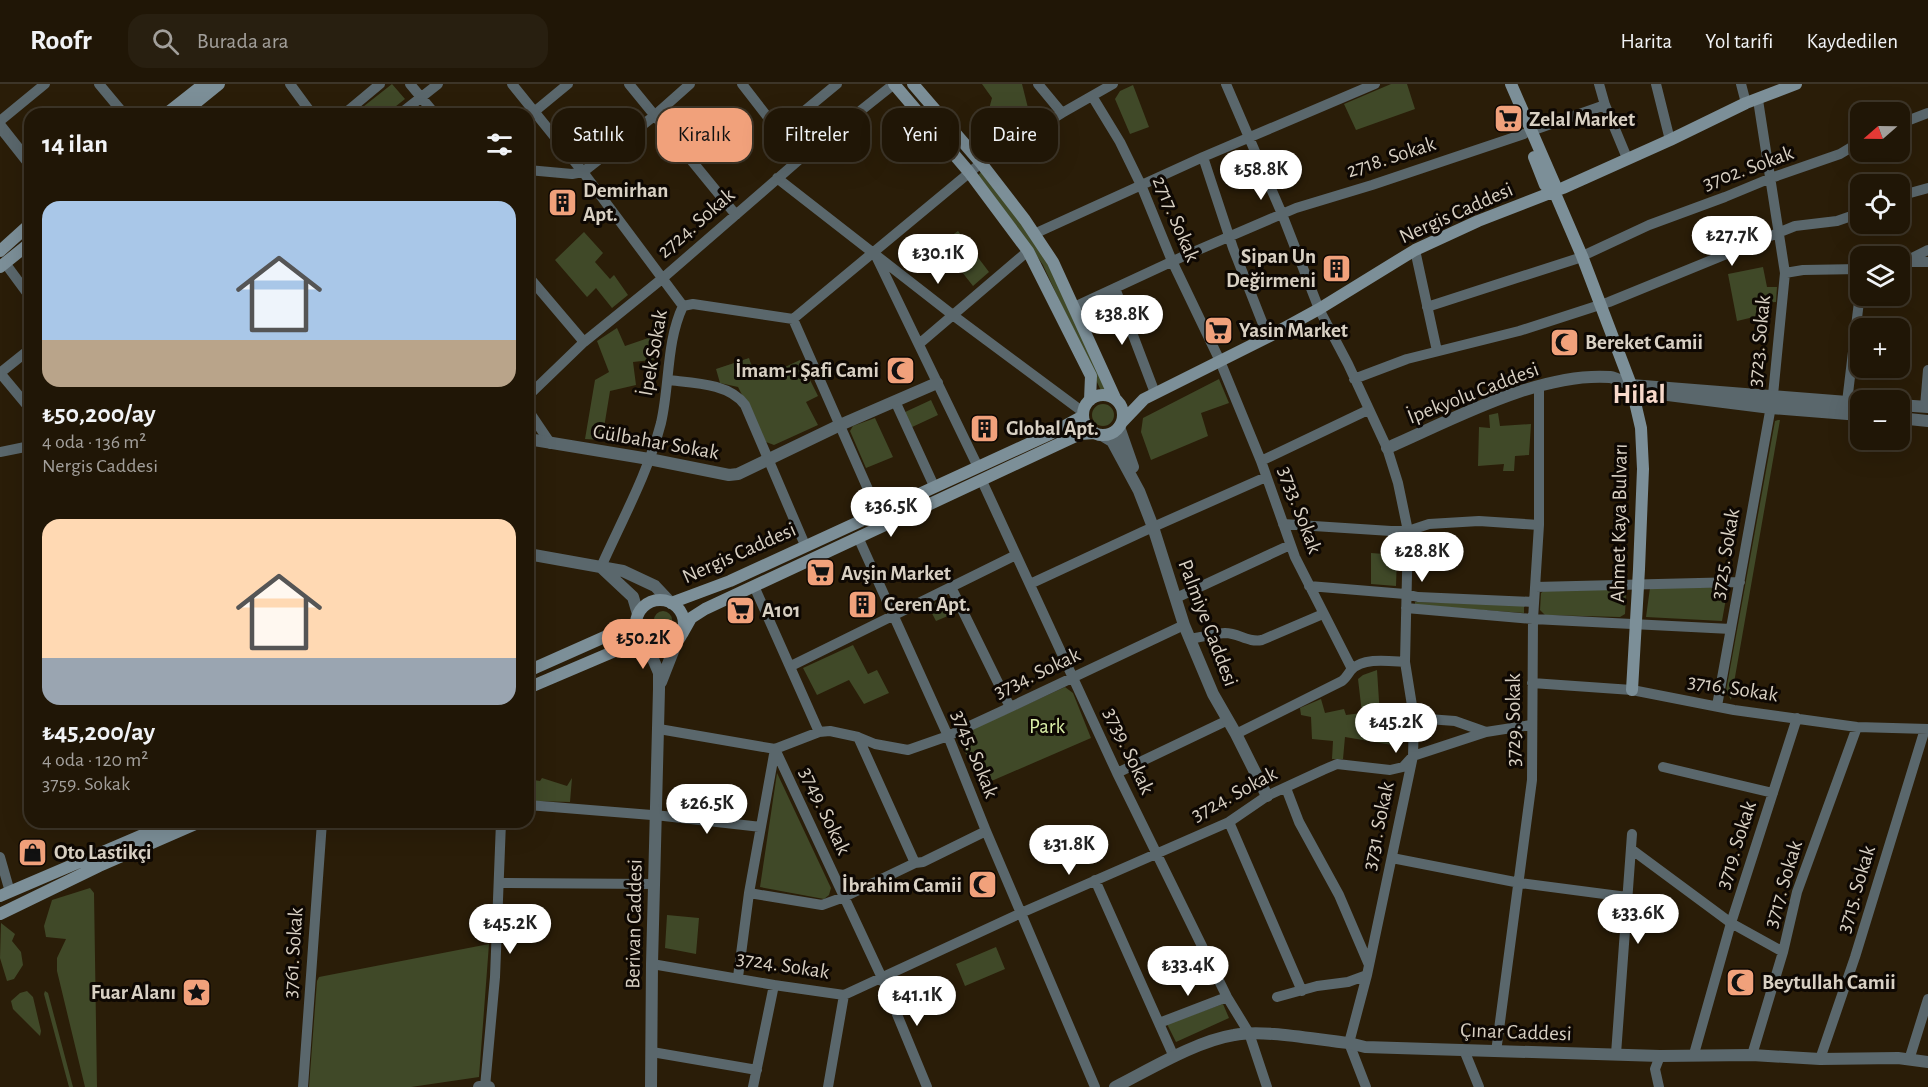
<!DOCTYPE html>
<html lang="tr">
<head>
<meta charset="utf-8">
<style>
  :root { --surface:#201606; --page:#281f10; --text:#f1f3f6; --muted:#a29f9b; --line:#3d3528; --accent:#f1a17b }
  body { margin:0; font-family:"Alegreya Sans",sans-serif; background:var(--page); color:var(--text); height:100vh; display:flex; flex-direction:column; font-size:22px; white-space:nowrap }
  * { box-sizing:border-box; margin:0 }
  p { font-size:20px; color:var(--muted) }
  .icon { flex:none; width:33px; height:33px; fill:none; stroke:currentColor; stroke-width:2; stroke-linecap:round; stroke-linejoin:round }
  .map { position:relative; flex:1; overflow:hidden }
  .panel { position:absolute; left:24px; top:24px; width:510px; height:720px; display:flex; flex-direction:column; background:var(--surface); border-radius:18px; box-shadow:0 6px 24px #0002,0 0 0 2px var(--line) }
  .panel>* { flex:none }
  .guide { position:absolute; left:552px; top:24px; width:570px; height:54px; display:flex; gap:12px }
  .needle { width:39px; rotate:250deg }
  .buttons { position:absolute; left:1850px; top:18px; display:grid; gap:12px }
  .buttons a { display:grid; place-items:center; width:60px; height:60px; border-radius:12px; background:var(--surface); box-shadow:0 6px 24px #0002,0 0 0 2px var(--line); font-size:30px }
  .price { position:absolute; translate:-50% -51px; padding:0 14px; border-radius:21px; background:#fff; color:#222; font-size:20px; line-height:39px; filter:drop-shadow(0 2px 3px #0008) }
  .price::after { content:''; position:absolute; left:50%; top:36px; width:18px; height:14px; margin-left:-9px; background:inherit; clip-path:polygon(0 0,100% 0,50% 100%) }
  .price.current { background:var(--accent); color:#111 }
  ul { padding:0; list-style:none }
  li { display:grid; align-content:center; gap:12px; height:318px; padding:0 18px }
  li span { display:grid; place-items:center; height:186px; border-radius:18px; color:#555 }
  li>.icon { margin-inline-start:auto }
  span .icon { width:108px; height:108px; fill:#fffc; stroke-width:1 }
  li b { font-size:26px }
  h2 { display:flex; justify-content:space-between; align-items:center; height:72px; padding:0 18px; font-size:26px }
  .tag { padding:0 21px; border-radius:18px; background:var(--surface); box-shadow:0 6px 24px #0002,0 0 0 2px var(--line); font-size:21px; line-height:54px }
  .tag.current { background:var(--accent); color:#111 }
  header { display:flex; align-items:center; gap:36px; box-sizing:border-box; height:84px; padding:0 30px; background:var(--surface); border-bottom:2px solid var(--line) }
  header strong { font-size:28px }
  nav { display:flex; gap:33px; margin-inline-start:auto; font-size:21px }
  .search { width:420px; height:54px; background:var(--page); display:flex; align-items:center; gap:15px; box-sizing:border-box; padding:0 21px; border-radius:18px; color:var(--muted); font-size:22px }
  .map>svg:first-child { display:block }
  .green { fill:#404928 }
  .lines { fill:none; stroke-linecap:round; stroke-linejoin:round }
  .minor { stroke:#5a676c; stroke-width:10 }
  .tertiary { stroke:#5a676c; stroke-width:12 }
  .secondary { stroke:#7c8f98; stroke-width:12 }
  .labels { text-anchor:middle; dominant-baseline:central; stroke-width:6; stroke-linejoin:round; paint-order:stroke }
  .poi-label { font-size:21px; font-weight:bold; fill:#d8d0c3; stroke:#0e0803; text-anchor:start }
  .street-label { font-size:21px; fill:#d8d0c3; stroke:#0e0803 }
  .park-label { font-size:21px; fill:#daeea7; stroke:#0e0803 }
  .district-label { font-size:27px; font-weight:bold; fill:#f8d9cb; stroke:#0e0803 }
</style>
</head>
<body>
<header>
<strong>Roofr</strong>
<div class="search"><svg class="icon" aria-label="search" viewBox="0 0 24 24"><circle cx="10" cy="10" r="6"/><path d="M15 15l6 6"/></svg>Burada ara</div>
<nav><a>Harita</a><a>Yol tarifi</a><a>Kaydedilen</a></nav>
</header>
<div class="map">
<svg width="1928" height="1003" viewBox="0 0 1928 1003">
  <rect width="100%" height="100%" fill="#2a1d08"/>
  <path class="green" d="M392 0 405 15 386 30H354Z
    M982 0H1022L1029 28 1026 39 1003 48 989 25 992 14Z
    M1391 0H1407L1415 25 1356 46 1344 20Z
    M1133 1 1149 43 1130 50 1115 15 1120 7Z
    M981 88 1015 130 1051 183 1107 306 1102 309 1043 181 1018 144 978 91Z
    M958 147 989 188 973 202 940 160Z
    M584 148 603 169 595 178 610 195 614 191 628 211 612 224 596 204 587 213 555 176Z
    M1763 183 1767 203H1777L1776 218 1758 219V232L1737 237 1728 190Z
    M617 244 625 262 660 250V275L633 278 636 301 610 307 602 356 585 355 595 296 609 288 597 257Z
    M749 274 755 292 785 283 800 276 818 312 806 318 818 341 774 361 766 358 738 303 720 299 716 285Z
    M1219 295 1229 319 1201 329 1208 352 1151 376 1141 348 1143 334Z
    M931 316 938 331 910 344 903 329Z
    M1092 331a11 11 0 1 1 22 0a11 11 0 1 1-22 0Z
    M1498 329 1500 342 1531 340 1529 371 1515 372 1514 387H1503L1504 380 1478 382 1479 343 1490 344 1489 331Z
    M875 334 893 373 866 384 850 347 853 342Z
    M1778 336H1780L1731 616 1726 607 1775 337Z
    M1371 469 1397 471 1396 502 1371 500Z
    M1728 503 1722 537 1646 533 1650 504Z
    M1546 505H1623L1626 510 1625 530 1620 533 1545 531 1540 526 1541 509Z
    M945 514 950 517 955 529 936 537 928 522Z
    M1415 518 1524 521V529L1415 521Z
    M654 536a9 9 0 1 1 18 0a9 9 0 1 1-18 0Z
    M853 561 868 590 877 586 889 609 864 620 849 596 817 611 803 584Z
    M1377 586 1381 648 1399 651 1398 662 1345 653 1343 675H1332L1333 657 1312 655 1311 633 1301 631 1300 624 1321 615 1325 629 1344 625 1346 631 1362 629 1358 595 1363 591Z
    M1065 603 1073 609 1091 654 980 702 958 652Z
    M777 689 831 804 829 811 824 815 760 803Z
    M542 694 567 702 572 694 570 718 534 717V696L540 697Z
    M90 804 94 809 97 1003H85L57 887V874L66 855 46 853 44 842 52 816Z
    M667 831 699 834 696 870 665 864Z
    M1 839 15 850 12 857 21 868 23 881 14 895 7 897 0 874Z
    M489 860 479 993 411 1003H309L317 897 319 893Z
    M996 863 1005 885 965 902 956 880Z
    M27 907 33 913 41 947 40 952 13 925 11 917 20 909Z
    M45 907 48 909 73 1003H69L44 910Z
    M1223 920 1229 934 1176 958 1167 940Z"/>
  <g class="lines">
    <path class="minor" d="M99 0 124 30
      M290 0 312 30
      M410 0 435 30
      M512 0 583 88 683 222C666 258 670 300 661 339 648 389 622 436 601 483
      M629 0 736 131
      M742 0 800 75
      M1038 0 1062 29
      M1226 0 1282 130 1319 225 1348 280 1387 364 1398 399 1408 447 1405 578 1414 634 1413 672 1367 891 1349 959 1366 1003
      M1599 0 1605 21 1627 74
      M1656 0 1670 56
      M1741 0 1746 19
      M1092 12 1120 58 1141 101 1172 177 1220 277 1261 377 1295 473 1352 585
      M534 28 568 0
      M344 30 380 0
      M400 30 438 0
      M0 37 45 0
      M1899 40 1928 29
      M780 47 837 0
      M1531 47 1605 21
      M1203 73 1233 164 1268 253
      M528 86 572 90 583 88 654 32 690 0
      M777 94 954 232 1083 328
      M1899 112 1928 104
      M1034 150 1203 73 1375 0
      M1415 166 1437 267
      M876 172 978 383
      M1908 176 1928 166
      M1899 178H1928
      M5 179 30 213
      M1785 189 1803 186 1860 185
      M528 192 584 258
      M1115 204 1155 309
      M683 222 693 220 793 235 981 79 1062 29 1113 0
      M1074 223 1184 172 1296 124 1372 101 1524 50
      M1427 223 1576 175 1649 141 1725 113 1771 94 1840 70 1860 58
      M793 235 878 428
      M919 260 1028 167
      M30 265 0 289 30 325
      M1354 295 1407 275 1519 247 1609 218 1795 142 1837 137 1860 129
      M668 296C693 299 729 299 745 321L805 461
      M528 312 584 258 663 194 800 75 894 0
      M895 317 934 402
      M1847 318 1860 209
      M1925 323 1928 286
      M528 326 551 360
      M0 368 30 362
      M1261 377 1368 326
      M982 397 1117 689 1227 913 1249 949 1267 1003
      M1283 440 1391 447H1408L1429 440 1479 437 1539 441
      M858 453 948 652 986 747 1095 1003
      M1030 500 1142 448 1266 393
      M754 502 819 648
      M1309 502 1405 510 1418 513 1534 518
      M951 503 1010 623
      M1535 503 1740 498
      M1176 514 1290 461
      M1406 524 1533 535 1731 545
      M1190 555C1201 553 1213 550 1225 549 1239 549 1248 559 1262 556L1323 530
      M791 582 1016 471
      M1532 599 1632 606 1734 626 1857 643 1928 645
      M1717 622 1773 311 1785 189 1758 16
      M1414 634 1455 637 1486 648
      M659 645 775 665 819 648 830 647 858 653 875 660 908 666 948 652 1002 627 1184 541
      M1236 650 1342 597C1346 594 1348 590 1351 586 1363 573 1389 577 1405 578
      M858 653 915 779 923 778 986 747
      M775 665 882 894 927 1003
      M1663 683 1773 709
      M1117 689 1228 636
      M1286 704 1299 738 1339 811 1369 881
      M528 721 664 732 761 743
      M1229 738 1302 907
      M1631 765 1731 839 1783 868
      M0 773 10 808
      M1392 774 1520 799 1627 813
      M1095 796 1174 973
      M499 799 654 800
      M749 809 822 821 844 813 915 779
      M652 880 774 901 844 911 1021 829 1229 738 1267 712 1323 686 1337 680 1390 686 1403 683 1413 672 1486 648 1531 641
      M738 893 749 809 775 665
      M1277 913 1317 902 1348 898 1367 891
      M1159 939 1227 913
      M1464 966 1479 1003
      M652 968 757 986
      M1496 968 1532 696 1533 535 1539 441V302
      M1616 970 1632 750
      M1694 970 1731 839 1797 634
      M1752 971 1783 868 1797 808 1857 643
      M1820 975 1855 873 1925 645
      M1909 976 1928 915
      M303 1003 322 738
      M485 1003 495 893 501 738
      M753 1003 774 901
      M828 1003 844 911
      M1659 1003 1655 985 1660 972"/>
    <path class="tertiary" d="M0 42 30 80
      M1652 309 1771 324 1860 331
      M1899 321 1928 323
      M1899 334 1928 337
      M1119 343 1133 383
      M1102 351 1112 357 1139 407 1153 443 1184 541 1213 610 1236 650 1267 712
      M528 355 649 375 729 391 738 390 840 341 937 299
      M1387 364C1452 336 1538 288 1610 293 1617 294 1625 299 1631 301L1860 319
      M528 470 623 487 655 502 671 519
      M602 484 633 513 638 530
      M647 561 659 589V605L652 880 651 1003
      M661 598 677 557
      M479 1003H489
      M1115 1003C1149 986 1196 957 1234 951 1264 945 1317 956 1349 959L1365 963 1660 972 1752 971 1820 975 1898 974 1928 978"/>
    <path class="secondary" d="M894 0 969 88 1028 167 1091 292 1090 316
      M913 0 981 79 1025 136 1053 178 1115 314
      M1511 0 1555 101 1554 107 1582 172 1631 301 1641 344 1643 385 1639 485 1632 606
      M166 30 204 0
      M182 30 219 0
      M1534 73 1545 101 1554 107
      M0 167 30 140
      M0 183 30 159
      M1083 331a20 20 0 1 1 40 0a20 20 0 1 1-40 0Z
      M1122 338 1144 315 1268 253 1319 225 1415 166 1478 137 1563 104 1670 56 1746 19 1796 0
      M636 540a24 24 0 1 1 48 0a24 24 0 1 1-48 0Z
      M671 519 730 497 1050 350 1083 332
      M682 550 691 534 705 525 1080 350 1095 349
      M528 587 636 539
      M528 604 629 561H647
      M0 812 173 738
      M0 830 99 782 200 738"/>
  </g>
  <defs>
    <symbol id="supermarket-square" viewBox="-11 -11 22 22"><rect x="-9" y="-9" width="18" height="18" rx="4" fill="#f1a17b" stroke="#0e0803"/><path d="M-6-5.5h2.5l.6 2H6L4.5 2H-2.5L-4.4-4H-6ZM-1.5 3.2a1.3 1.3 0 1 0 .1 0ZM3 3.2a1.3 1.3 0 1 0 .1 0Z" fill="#111"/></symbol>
    <symbol id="building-square" viewBox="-11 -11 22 22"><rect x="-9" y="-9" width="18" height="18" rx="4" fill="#f1a17b" stroke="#0e0803"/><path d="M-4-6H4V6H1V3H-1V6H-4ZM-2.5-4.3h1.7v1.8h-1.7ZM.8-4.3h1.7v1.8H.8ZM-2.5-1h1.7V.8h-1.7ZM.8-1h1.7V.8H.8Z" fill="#111"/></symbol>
    <symbol id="mosque-square" viewBox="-11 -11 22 22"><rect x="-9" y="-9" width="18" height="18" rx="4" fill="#f1a17b" stroke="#0e0803"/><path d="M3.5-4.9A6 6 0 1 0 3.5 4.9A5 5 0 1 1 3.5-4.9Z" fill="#111"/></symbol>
    <symbol id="shop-square" viewBox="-11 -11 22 22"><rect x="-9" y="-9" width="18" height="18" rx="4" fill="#f1a17b" stroke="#0e0803"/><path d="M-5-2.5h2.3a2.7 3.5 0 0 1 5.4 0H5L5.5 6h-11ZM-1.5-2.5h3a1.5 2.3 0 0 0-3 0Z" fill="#111"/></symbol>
    <symbol id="sight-square" viewBox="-11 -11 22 22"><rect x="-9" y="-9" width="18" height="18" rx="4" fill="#f1a17b" stroke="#0e0803"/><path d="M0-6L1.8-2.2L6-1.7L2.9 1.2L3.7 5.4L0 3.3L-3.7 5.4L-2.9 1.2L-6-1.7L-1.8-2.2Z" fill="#111"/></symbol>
  </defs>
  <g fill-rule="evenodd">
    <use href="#supermarket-square" x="1492" y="18" width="33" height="33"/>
    <use href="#building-square" x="546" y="102" width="33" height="33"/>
    <use href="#building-square" x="1320" y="168" width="33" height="33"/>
    <use href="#supermarket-square" x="1202" y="230" width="33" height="33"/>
    <use href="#mosque-square" x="1548" y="242" width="33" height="33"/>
    <use href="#mosque-square" x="884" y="270" width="33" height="33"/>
    <use href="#building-square" x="968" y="328" width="33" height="33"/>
    <use href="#supermarket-square" x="804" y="472" width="33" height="33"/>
    <use href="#building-square" x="846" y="504" width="33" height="33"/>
    <use href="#supermarket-square" x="724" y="510" width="33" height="33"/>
    <use href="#shop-square" x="16" y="752" width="33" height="33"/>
    <use href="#mosque-square" x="966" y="784" width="33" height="33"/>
    <use href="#mosque-square" x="1724" y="882" width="33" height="33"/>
    <use href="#sight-square" x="180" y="892" width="33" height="33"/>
  </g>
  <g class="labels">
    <g class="poi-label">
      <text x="1529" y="35">Zelal Market</text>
      <text x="583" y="106">Demirhan<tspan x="583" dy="24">Apt.</tspan></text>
      <text x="1316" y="172" text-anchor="end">Sipan Un<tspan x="1316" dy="24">Değirmeni</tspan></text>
      <text x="1239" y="246">Yasin Market</text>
      <text x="1585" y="258">Bereket Camii</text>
      <text x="879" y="286" text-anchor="end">İmam-ı Şafi Cami</text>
      <text x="1006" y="344">Global Apt.</text>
      <text x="841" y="489">Avşin Market</text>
      <text x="884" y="520">Ceren Apt.</text>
      <text x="762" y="526">A101</text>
      <text x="54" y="768">Oto Lastikçi</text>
      <text x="962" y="801" text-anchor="end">İbrahim Camii</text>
      <text x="1762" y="898">Beytullah Camii</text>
      <text x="176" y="908" text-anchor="end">Fuar Alanı</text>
    </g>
    <g class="street-label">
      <text transform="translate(1391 73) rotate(-18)">2718. Sokak</text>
      <text transform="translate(1748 84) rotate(-20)">3702. Sokak</text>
      <text transform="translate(1456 129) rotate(-24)">Nergis Caddesi</text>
      <text transform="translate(1176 135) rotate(67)">2717. Sokak</text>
      <text transform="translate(696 139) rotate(-41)">2724. Sokak</text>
      <text transform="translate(1759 257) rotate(-84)">3723. Sokak</text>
      <text transform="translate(653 269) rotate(-80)">İpek Sokak</text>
      <text transform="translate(1473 309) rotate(-21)">İpekyolu Caddesi</text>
      <text transform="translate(656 358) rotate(10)">Gülbahar Sokak</text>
      <text transform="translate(1300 426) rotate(70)">3733. Sokak</text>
      <text transform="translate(1619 439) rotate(-89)">Ahmet Kaya Bulvarı</text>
      <text transform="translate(739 469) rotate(-24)">Nergis Caddesi</text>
      <text transform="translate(1725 470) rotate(-80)">3725. Sokak</text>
      <text transform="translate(1208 539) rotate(69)">Palmiye Caddesi</text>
      <text transform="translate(1037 589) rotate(-25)">3734. Sokak</text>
      <text transform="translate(1733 604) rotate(9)">3716. Sokak</text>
      <text transform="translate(1513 636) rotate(-90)">3729. Sokak</text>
      <text transform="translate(1129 667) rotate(65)">3739. Sokak</text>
      <text transform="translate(975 670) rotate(68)">3745. Sokak</text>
      <text transform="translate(1234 710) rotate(-28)">3724. Sokak</text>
      <text transform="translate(825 727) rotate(65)">3749. Sokak</text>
      <text transform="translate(1378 742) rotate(-78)">3731. Sokak</text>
      <text transform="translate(1736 761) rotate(-72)">3719. Sokak</text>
      <text transform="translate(1783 800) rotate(-73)">3717. Sokak</text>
      <text transform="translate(1856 805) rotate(-73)">3715. Sokak</text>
      <text transform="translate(634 840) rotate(-89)">Berivan Caddesi</text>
      <text transform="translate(293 869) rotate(-86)">3761. Sokak</text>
      <text transform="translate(783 881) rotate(9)">3724. Sokak</text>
      <text transform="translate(1516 948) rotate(2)">Çınar Caddesi</text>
    </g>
    <g class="park-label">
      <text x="1047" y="642">Park</text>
    </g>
    <g class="district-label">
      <text x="1639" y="310">Hilal</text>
    </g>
  </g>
</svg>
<div class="buttons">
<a><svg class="needle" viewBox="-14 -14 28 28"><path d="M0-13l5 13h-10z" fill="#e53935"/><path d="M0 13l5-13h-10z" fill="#a29f9b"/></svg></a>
<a><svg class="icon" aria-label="locate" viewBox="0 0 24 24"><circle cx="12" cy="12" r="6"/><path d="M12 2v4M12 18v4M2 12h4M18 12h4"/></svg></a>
<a><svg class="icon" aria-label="layers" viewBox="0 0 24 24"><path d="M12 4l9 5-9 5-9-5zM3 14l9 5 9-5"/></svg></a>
<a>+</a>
<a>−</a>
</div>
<b class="price" style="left:1261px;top:117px">₺58.8K</b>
<b class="price" style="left:1732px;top:183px">₺27.7K</b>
<b class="price" style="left:938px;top:201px">₺30.1K</b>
<b class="price" style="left:1122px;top:262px">₺38.8K</b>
<b class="price" style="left:891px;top:454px">₺36.5K</b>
<b class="price" style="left:1422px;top:499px">₺28.8K</b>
<b class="price current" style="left:643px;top:586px">₺50.2K</b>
<b class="price" style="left:1396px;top:670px">₺45.2K</b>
<b class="price" style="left:707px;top:751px">₺26.5K</b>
<b class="price" style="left:1069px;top:792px">₺31.8K</b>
<b class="price" style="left:1638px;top:861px">₺33.6K</b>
<b class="price" style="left:510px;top:871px">₺45.2K</b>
<b class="price" style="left:1188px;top:913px">₺33.4K</b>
<b class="price" style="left:917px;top:943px">₺41.1K</b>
<div class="guide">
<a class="tag">Satılık</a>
<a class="tag current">Kiralık</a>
<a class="tag">Filtreler</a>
<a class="tag">Yeni</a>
<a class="tag">Daire</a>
</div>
<section class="panel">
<h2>14 ilan<svg class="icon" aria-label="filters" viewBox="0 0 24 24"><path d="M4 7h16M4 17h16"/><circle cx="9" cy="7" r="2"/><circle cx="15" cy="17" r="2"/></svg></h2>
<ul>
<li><span style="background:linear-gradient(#a9c7e8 75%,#b9a48a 0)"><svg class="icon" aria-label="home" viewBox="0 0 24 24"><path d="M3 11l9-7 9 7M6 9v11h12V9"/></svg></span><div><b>₺50,200/ay</b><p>4 oda · 136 m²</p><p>Nergis Caddesi</p></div></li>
<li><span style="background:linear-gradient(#ffd9b3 75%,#9aa5b1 0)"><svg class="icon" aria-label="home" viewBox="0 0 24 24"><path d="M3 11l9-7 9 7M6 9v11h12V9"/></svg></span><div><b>₺45,200/ay</b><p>4 oda · 120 m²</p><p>3759. Sokak</p></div></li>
</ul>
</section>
</div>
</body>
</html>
